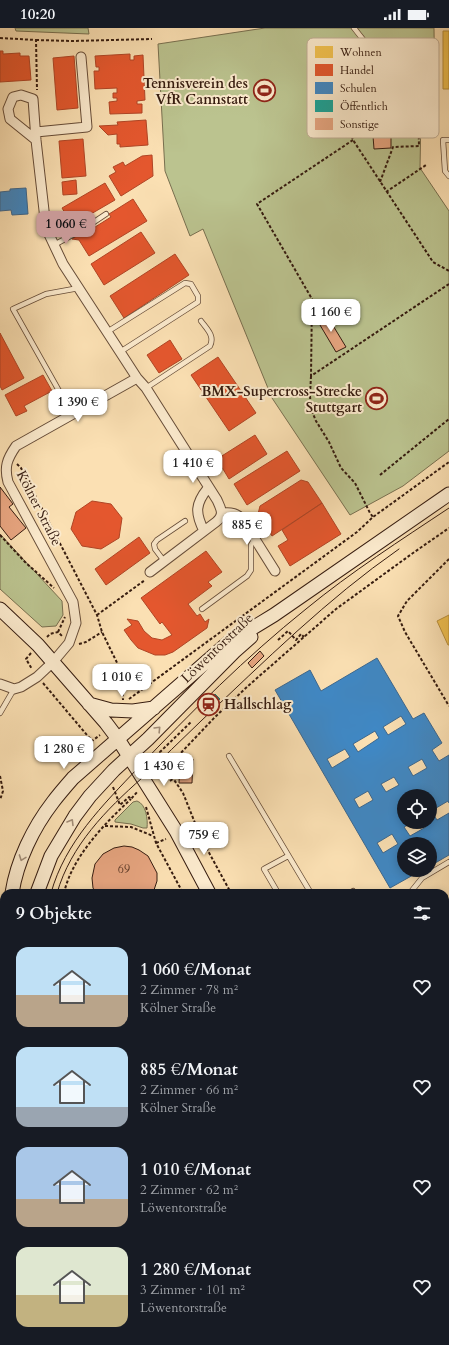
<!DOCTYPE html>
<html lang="de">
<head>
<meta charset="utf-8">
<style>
  :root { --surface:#171b24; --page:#20242c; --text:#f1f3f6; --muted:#9ea1a6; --accent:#c59692 }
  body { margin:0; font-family:Cardo,serif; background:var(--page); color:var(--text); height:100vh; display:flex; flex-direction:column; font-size:15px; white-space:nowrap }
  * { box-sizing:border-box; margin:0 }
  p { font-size:13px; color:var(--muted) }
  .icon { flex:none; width:22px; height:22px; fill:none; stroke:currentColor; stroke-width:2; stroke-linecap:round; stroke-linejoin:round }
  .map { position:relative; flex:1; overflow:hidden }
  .drawer { position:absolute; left:0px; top:861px; width:449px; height:456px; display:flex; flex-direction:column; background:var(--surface); border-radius:12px 12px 0 0; box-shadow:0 2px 10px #0003 }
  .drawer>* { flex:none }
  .buttons { position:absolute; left:397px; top:761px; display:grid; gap:8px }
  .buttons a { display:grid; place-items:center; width:40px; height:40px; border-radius:50%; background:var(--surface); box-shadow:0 2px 10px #0003; font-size:20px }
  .price { position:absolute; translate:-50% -34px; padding:0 9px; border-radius:8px; background:#fff; color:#222; font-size:13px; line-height:26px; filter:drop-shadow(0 1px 2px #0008) }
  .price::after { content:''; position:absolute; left:50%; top:24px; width:12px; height:9px; margin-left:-6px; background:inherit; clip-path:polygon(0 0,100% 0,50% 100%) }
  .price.selected { background:var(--accent); color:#111 }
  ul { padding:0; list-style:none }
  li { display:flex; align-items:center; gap:12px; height:100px; padding:0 16px }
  li span { display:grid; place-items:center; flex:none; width:112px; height:80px; border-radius:12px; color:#555 }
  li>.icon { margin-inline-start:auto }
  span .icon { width:48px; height:48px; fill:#fffc; stroke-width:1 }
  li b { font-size:17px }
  h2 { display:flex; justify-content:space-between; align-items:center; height:48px; padding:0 16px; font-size:17px }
  .status { display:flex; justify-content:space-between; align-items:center; height:28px; padding:0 20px; background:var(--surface); direction:ltr }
  .status svg { height:11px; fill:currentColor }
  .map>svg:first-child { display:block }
  .green { fill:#bbc38f; stroke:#786f4f }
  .homes { fill:#f2c14e; stroke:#b98f3b }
  .shops { fill:#e4572e; stroke:#b04525 }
  .schools { fill:#3f88c5; stroke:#3c678e; fill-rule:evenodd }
  .public { fill:#17a398; stroke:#207a6f }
  .building { fill:#e7a580; stroke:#351b0f }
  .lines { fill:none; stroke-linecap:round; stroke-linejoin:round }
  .service-casing { stroke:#664c38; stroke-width:6 }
  .minor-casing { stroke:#664c38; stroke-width:11 }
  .secondary-casing { stroke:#351b0f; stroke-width:15 }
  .path { stroke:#351b0f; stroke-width:2; stroke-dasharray:3 2; stroke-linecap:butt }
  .service { stroke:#fcebce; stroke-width:4.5 }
  .minor { stroke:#fcebce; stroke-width:9 }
  .secondary { stroke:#fcebce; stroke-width:13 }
  .tram { stroke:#351b0f; stroke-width:1 }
  .oneway { stroke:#a28d78 }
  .labels { text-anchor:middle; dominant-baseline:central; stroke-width:4; stroke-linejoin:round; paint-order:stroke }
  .number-label { font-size:12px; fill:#623e2b }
  .poi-label { font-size:14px; font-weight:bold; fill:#351b0f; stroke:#fcebce; text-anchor:end }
  .street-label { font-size:14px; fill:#351b0f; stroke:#fcebce }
  .key { fill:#fcebce; stroke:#c0ad95; stroke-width:1 }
  .key-label { font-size:11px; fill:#351b0f }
</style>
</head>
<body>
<div class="status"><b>10:20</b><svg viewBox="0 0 49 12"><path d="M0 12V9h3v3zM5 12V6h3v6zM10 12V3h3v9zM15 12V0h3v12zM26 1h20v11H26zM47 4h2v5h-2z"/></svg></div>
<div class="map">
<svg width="449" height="1317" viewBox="0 0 449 1317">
  <rect width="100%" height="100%" fill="#fbe0b3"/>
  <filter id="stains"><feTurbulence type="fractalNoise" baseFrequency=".005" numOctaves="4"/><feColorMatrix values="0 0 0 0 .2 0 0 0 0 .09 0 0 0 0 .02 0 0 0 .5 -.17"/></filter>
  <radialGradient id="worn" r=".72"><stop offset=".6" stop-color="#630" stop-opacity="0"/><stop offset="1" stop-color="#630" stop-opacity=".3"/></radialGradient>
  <path class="green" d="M15 0H88L89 6 16 3Z
    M265 0H434L435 84 421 85 420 140 449 183V423L403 458 350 487 272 370 203 201 190 208 165 143 158 16Z
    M0 506 62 573 63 587 56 598 42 599 0 561Z
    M137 773C146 776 148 791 147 800H143L131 796 115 794V792L133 774Z
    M0 952 4 967V1313H128V1317H0Z"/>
  <path class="homes" d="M443 3H449V61H443Z
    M449 587V617H448L437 593Z
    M447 877 449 879V907L445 902V879Z
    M449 964V985L445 988V967Z
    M449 1168V1187L445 1182V1171Z
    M345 1313H362L366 1317H341Z
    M391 1313H408L403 1317H395Z"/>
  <path class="shops" d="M0 23H3V26L20 25V28H29L31 52 0 54Z
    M130 26V32H134V28L143 27 145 72 137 73V76H142V85L110 86 109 74 117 73V70H113V65H117V60L95 61 94 43H99V39H96L95 28Z
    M74 28 78 80 57 82 53 30Z
    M146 92 148 117 120 119V116H117V106L108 107 99 98 118 97 117 94Z
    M83 111 86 148 62 150 59 113Z
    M152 127 153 148 121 168 109 148 116 144 113 139 123 134 125 138 142 128Z
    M76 152 77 166 63 167 62 154Z
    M105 155 115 172 72 197 62 180Z
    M133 171 147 193 89 228 79 212 72 211 83 204 84 206 111 189 109 186Z
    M141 204 155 225 104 257 91 236Z
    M175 226 189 247 124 290 110 268Z
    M0 305 24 350 2 362 0 358Z
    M170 312 182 331 159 345 147 327Z
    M218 329 256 385 229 403 191 347Z
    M43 347 52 363 24 378 27 383 16 388 5 367Z
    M255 407 267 426 229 451 217 431Z
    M287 423 300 443 247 477 234 456Z
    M301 452 308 454 322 475 272 508 258 486 260 478Z
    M92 473 111 476 122 490 119 510 101 521 82 518 71 501 76 484Z
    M322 475 341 506 290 538 278 518 288 512 282 502Z
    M139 509 150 525 106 557 95 541Z
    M206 523 222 544 208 554 212 558 188 576 197 588 200 586 205 594 209 591 207 600 173 624 165 627H155L138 620 131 612 124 602 132 597 127 591 138 593 144 603 152 610 162 612 172 607 162 594 160 596 141 570Z"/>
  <path class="schools" d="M26 160 28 186 12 187 11 182 0 183V164L10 163V161Z
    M377 630 413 691 424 685 442 715 432 722 439 733 449 727V775L448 773 431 783 437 792 449 785V827L430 838V816H404V842H422L390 860 275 662 310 642 321 663ZM401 688 406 696 388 707 383 699ZM375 703 379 710 358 724 353 716ZM345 721 350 729 332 740 327 731ZM422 731 427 740 413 748 408 739ZM394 749 399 757 386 764 381 756ZM368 763 373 772 359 780 354 771ZM404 768H430V794H423L426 799 410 808 404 799 413 794H404ZM392 806 398 816 383 825 377 815Z"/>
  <path class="public" d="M215 666 220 671 208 682 203 678Z"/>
  <path class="building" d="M397 101V108H391V120L374 121 373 108H367V102Z
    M326 286 346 319 336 324 317 292Z
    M0 459 13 476 9 479 26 500 11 512 0 498Z
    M260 623 264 628 252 640 248 635Z
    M180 730 193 731 192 755H179Z
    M124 818 132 819 139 822 148 828 157 845V853L154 862 152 865 139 864 138 865H96L93 860 92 850 95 836 103 826 114 820Z"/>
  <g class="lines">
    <defs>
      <path id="service" d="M354 0 391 47 395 69
        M449 112H443L445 143 449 148
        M54 217 85 200 106 186
        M107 304 185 255 191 256 198 268V274L120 324
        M146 360 210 318C215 308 207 301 201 293
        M72 386 13 281 46 266 79 260
        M164 533 155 521 154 516 157 512 185 493
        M202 581 247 548 251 542V517L255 510
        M0 685 14 661
        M229 728 309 862
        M278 865 264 841 288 828
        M350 865 353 863
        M410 865 422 850 449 834
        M446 934 449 938"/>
      <path id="minor" d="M36 104 87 99 81 29
        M36 112 10 91 8 81 13 69 21 67 33 71 36 112 46 200 63 236 137 350 146 360 217 472C221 481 225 487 216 494L150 544
        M222 485C231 484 237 485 243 492L275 543
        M204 503C195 485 195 476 208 460
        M0 656 14 661 21 659 37 649 53 634 69 615 76 595 73 574 8 454C4 439 7 431 16 418L137 350
        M0 918H4
        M445 955 449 952
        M448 1317 449 1316"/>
      <path id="secondary" d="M0 581 38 617 106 695 118 711 176 803 209 865
        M89 676 111 682 133 683 154 680
        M12 865C17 833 33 800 53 774 59 766 66 758 73 750L228 615 274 587 449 466
        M37 865 51 828 75 788 90 768 114 742 148 711 234 624 251 609
        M445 1238 449 1243
        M158 1313V1317"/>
    </defs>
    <use href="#service" class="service-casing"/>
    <use href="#minor" class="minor-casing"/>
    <use href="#secondary" class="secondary-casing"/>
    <path class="path" d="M0 10 36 12 37 62
      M36 12 72 13 152 11
      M418 90 426 91V99
      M348 99 353 112 433 234 449 243
      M432 99H435
      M426 104V107
      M353 112 257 176 312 271 311 348 449 256
      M380 154 393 119 419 118 418 76H397
      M386 164 426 137
      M311 348 310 368 311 381 316 393 329 414 341 440 355 455 370 485 373 489
      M17 436 21 440 97 587 102 604 123 647 122 653 123 672
      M380 447 449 391
      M0 507 25 534 54 560
      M449 531 407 573 398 588 405 604 449 678
      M97 587 145 552
      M58 604 65 589
      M47 609 50 606 58 604 62 608
      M278 612 288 603 296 612 301 606 304 609
      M79 616 86 614 102 604
      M31 625 26 631 32 641
      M123 648 128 652 145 660
      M43 655 92 713
      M129 671 357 504 373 489 449 434
      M91 719 92 713 100 707
      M177 729 174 726 167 733 160 724 191 694
      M166 740 183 765 201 810 231 865
      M0 748 3 763 0 772
      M155 748 177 729 215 689 248 658 336 581 413 525 449 500
      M170 753 174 750
      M113 759 120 777 129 769 131 771 138 763
      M146 779 156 815 183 865
      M105 798 131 799 153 808
      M156 815 166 811
      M64 865C72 829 105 795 131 771
      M445 869 449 866
      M445 918 449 924
      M445 1013 449 1018
      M445 1118 448 1122
      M187 1313V1317"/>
    <use href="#service" class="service"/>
    <use href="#minor" class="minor"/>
    <use href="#secondary" class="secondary"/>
    <path class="tram" d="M51 865C65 814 103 777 138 740 191 684 246 629 306 581 351 544 401 512 449 480
      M57 865C71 817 106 782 142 750 162 731 181 712 201 693 265 633 327 571 399 521
      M179 1313 180 1317
      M172 1317V1313"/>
  </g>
  <defs><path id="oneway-chevron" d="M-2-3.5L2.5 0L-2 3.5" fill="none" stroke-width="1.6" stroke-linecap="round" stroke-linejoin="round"/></defs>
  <g class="oneway">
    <use href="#oneway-chevron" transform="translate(158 701) rotate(-46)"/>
    <use href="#oneway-chevron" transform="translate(71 794) rotate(-59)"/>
    <use href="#oneway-chevron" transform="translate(22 830) rotate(110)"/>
  </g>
  <defs>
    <symbol id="stadium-ring" viewBox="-11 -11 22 22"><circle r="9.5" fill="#fcebce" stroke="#8f2418" stroke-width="1.5"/><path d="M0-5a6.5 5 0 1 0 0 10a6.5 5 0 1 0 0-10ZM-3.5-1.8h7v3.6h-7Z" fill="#8f2418"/></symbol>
    <symbol id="station-ring" viewBox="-11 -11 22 22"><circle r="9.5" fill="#fcebce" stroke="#8f2418" stroke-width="1.5"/><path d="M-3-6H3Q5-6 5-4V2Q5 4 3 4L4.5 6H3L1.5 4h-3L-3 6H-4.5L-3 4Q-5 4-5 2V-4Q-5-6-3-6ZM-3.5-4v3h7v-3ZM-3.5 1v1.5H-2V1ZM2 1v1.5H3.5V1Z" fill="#8f2418"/></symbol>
  </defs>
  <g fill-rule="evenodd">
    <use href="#stadium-ring" x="252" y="50" width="25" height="25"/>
    <use href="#stadium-ring" x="364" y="358" width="25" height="25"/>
    <use href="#station-ring" x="196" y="664" width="25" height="25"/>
  </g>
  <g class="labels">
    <g class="number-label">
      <text x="124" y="841">69</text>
    </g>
    <g class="poi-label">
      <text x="248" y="55">Tennisverein des<tspan x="248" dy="16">VfR Cannstatt</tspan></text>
      <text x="362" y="363">BMX-Supercross-Strecke<tspan x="362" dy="16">Stuttgart</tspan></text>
      <text x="224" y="676" text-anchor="start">Hallschlag</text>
    </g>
    <g class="street-label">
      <text transform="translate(39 480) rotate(63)">Kölner Straße</text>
      <text transform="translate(217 620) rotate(-44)">Löwentorstraße</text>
    </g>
  </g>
  <rect x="307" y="10" width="132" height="100" rx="6" class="key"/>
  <rect x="315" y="18" width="18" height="12" fill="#f2c14e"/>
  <rect x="315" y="36" width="18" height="12" fill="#e4572e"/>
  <rect x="315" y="54" width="18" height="12" fill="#3f88c5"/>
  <rect x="315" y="72" width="18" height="12" fill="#17a398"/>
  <rect x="315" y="90" width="18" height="12" fill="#e7a580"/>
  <g class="key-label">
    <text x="340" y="28">Wohnen</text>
    <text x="340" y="46">Handel</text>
    <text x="340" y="64">Schulen</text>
    <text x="340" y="82">Öffentlich</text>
    <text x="340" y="100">Sonstige</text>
  </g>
  <rect width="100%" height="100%" filter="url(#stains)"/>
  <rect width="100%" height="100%" fill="url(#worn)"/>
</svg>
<div class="buttons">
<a><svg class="icon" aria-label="locate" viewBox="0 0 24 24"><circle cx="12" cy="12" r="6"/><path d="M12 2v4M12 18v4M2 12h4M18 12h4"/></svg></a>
<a><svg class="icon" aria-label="layers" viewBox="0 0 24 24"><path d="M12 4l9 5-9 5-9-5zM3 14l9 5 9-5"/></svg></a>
</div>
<b class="price selected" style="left:66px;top:217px">1 060 €</b>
<b class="price" style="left:331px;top:305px">1 160 €</b>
<b class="price" style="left:78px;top:395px">1 390 €</b>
<b class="price" style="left:193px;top:456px">1 410 €</b>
<b class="price" style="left:247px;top:518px">885 €</b>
<b class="price" style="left:122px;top:670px">1 010 €</b>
<b class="price" style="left:64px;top:742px">1 280 €</b>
<b class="price" style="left:164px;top:759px">1 430 €</b>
<b class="price" style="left:204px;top:828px">759 €</b>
<section class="drawer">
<h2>9 Objekte<svg class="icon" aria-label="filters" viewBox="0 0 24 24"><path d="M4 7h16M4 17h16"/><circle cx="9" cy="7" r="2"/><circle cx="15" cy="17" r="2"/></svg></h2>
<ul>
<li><span style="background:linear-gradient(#bfe0f5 60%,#b9a48a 0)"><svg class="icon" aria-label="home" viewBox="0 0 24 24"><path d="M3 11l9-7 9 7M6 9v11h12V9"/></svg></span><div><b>1 060 €/Monat</b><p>2 Zimmer · 78 m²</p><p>Kölner Straße</p></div><svg class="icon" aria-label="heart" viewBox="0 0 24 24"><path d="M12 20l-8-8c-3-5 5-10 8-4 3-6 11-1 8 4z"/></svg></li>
<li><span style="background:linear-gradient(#bfe0f5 75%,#9aa5b1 0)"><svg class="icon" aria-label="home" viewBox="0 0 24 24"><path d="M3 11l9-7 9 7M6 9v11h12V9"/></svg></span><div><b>885 €/Monat</b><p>2 Zimmer · 66 m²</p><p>Kölner Straße</p></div><svg class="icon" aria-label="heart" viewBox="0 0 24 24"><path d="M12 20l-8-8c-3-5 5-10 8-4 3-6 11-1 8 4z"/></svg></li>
<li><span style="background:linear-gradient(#a9c7e8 65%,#b9a48a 0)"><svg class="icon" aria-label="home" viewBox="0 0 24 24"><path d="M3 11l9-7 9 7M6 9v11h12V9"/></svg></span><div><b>1 010 €/Monat</b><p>2 Zimmer · 62 m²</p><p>Löwentorstraße</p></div><svg class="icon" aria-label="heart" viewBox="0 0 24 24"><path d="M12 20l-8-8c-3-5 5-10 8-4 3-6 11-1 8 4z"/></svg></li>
<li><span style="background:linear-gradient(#dfe7d0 60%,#c2b280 0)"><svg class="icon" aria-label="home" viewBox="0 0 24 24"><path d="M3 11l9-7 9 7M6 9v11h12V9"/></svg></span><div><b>1 280 €/Monat</b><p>3 Zimmer · 101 m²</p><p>Löwentorstraße</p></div><svg class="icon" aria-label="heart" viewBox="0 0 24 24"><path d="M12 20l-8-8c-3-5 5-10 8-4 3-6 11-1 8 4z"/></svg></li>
</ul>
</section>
</div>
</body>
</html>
